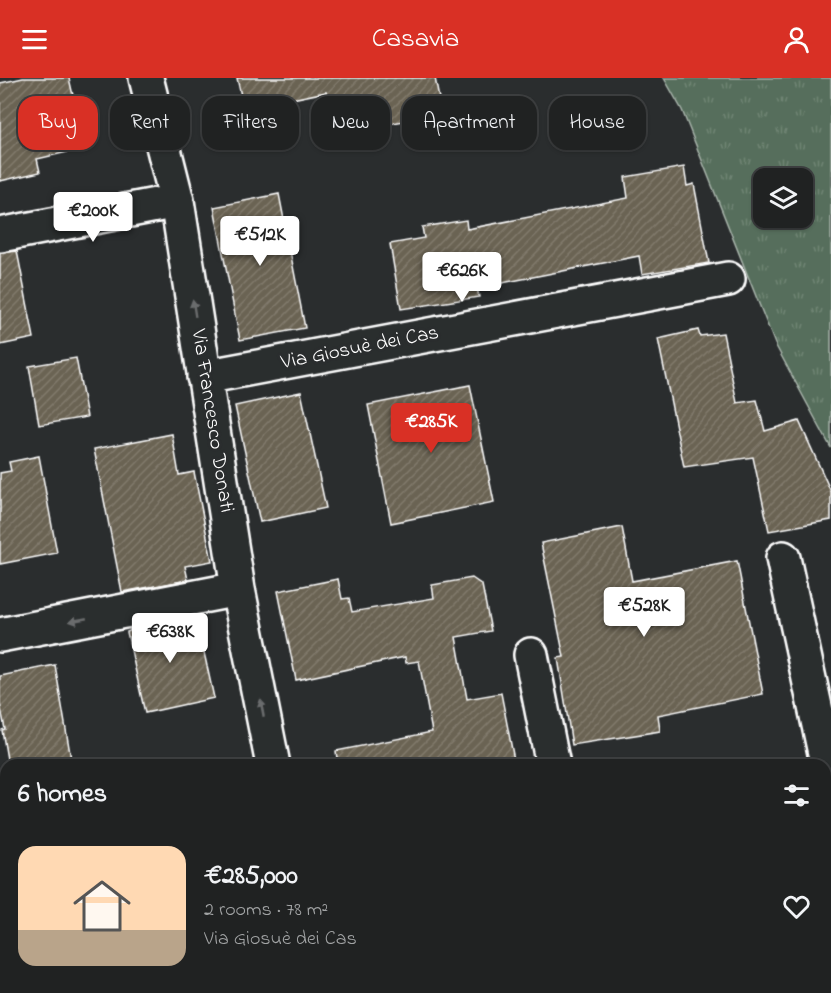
<!DOCTYPE html>
<html lang="en">
<head>
<meta charset="utf-8">
<style>
  :root { --surface:#202222; --page:#2d2f2f; --text:#f1f3f6; --muted:#a2a4a5; --line:#3d3f40; --accent:#d93025 }
  body { margin:0; font-family:"Indie Flower",sans-serif; background:var(--page); color:var(--text); height:100vh; display:flex; flex-direction:column; font-size:22px; white-space:nowrap }
  * { box-sizing:border-box; margin:0 }
  p { font-size:20px; color:var(--muted) }
  .icon { flex:none; width:33px; height:33px; fill:none; stroke:currentColor; stroke-width:2; stroke-linecap:round; stroke-linejoin:round }
  .map { position:relative; flex:1; overflow:hidden }
  .sheet { position:absolute; left:0px; top:681px; width:831px; height:234px; display:flex; flex-direction:column; background:var(--surface); border-radius:18px 18px 0 0; box-shadow:0 2px 4px #0004,0 0 0 2px var(--line) }
  .sheet>* { flex:none }
  .hud { position:absolute; left:18px; top:18px; width:795px; height:54px; display:flex; gap:12px }
  .tools { position:absolute; left:753px; top:90px; display:grid; gap:12px }
  .tools a { display:grid; place-items:center; width:60px; height:60px; border-radius:12px; background:var(--surface); box-shadow:0 2px 4px #0004,0 0 0 2px var(--line); font-size:30px }
  .price { position:absolute; translate:-50% -51px; padding:0 14px; border-radius:6px; background:#fff; color:#222; font-size:20px; line-height:39px; filter:drop-shadow(0 2px 3px #0008) }
  .price::after { content:''; position:absolute; left:50%; top:36px; width:18px; height:14px; margin-left:-9px; background:inherit; clip-path:polygon(0 0,100% 0,50% 100%) }
  .price.current { background:var(--accent); color:#fff }
  ul { padding:0; list-style:none }
  li { display:flex; align-items:center; gap:18px; height:150px; padding:0 18px }
  li+li { border-top:2px solid var(--line) }
  li span { display:grid; place-items:center; flex:none; width:168px; height:120px; border-radius:18px; color:#555 }
  li>.icon { margin-inline-start:auto }
  span .icon { width:72px; height:72px; fill:#fffc; stroke-width:1 }
  li b { font-size:26px }
  h2 { display:flex; justify-content:space-between; align-items:center; height:72px; padding:0 18px; font-size:26px }
  .tag { padding:0 21px; border-radius:18px; background:var(--surface); box-shadow:0 2px 4px #0004,0 0 0 2px var(--line); font-size:21px; line-height:54px }
  .tag.current { background:var(--accent); color:#fff }
  header { display:flex; justify-content:space-between; align-items:center; height:78px; padding:0 18px; background:var(--accent); color:#fff; font-size:27px; font-weight:600 }
  .map>svg:first-child { display:block }
  .grass { fill:url(#grass-tufts); stroke:#aab6ad; stroke-width:1.5; fill-rule:evenodd }
  .building { fill:url(#building-hatch); stroke:#fff; stroke-width:1.5 }
  .lines { fill:none; stroke-linecap:round; stroke-linejoin:round }
  .minor-casing { stroke:#fff; stroke-width:38 }
  .minor { stroke:#2a2d2e; stroke-width:33 }
  .oneway { fill:#6a6c6d }
  .labels { text-anchor:middle; dominant-baseline:central; stroke-width:6; stroke-linejoin:round; paint-order:stroke }
  .street-label { font-size:21px; fill:#fff; stroke:#2a2d2e }
</style>
</head>
<body>
<header><svg class="icon" aria-label="menu" viewBox="0 0 24 24"><path d="M4 6h16M4 12h16M4 18h16"/></svg>Casavia<svg class="icon" aria-label="person" viewBox="0 0 24 24"><circle cx="12" cy="8" r="4"/><path d="M4 21q1-7 8-7t8 7"/></svg></header>
<div class="map">
<svg width="831" height="915" viewBox="0 0 831 915">
  <defs>
    <pattern id="grass-tufts" width="24" height="20" patternUnits="userSpaceOnUse" patternTransform="scale(1.5)"><rect width="24" height="20" fill="#566e5b"/><path d="M3 7l-1-3M5 7V3M7 7l1-3M15 17l-1-3M17 17v-4M19 17l1-3" fill="none" stroke="#6f8474"/></pattern>
    <pattern id="building-hatch" width="6" height="6" patternUnits="userSpaceOnUse" patternTransform="scale(1.5)"><rect width="6" height="6" fill="#6b6353"/><path d="M-1 1l2-2M0 6l6-6M5 7l2-2" fill="none" stroke="#817a6d"/></pattern>
  </defs>
  <rect width="100%" height="100%" fill="#2a2d2e"/>
  <filter id="ink" filterUnits="userSpaceOnUse"><feTurbulence type="fractalNoise" baseFrequency=".0167" numOctaves="2"/><feDisplacementMap in="SourceGraphic" scale="12" xChannelSelector="R" yChannelSelector="G"/><feConvolveMatrix kernelMatrix="1 2 1 2 8 2 1 2 1" color-interpolation-filters="sRGB"/></filter>
  <g filter="url(#ink)">
    <path class="grass" d="M664 0H831V370L775 266 682 32ZM764 100H802V140H764Z
      M449 909H578L579 915H450Z"/>
    <path class="building" d="M23 0H69L85 70 37 81 40 94 0 103V5Z
      M237 0H435L442 36 334 56 326 14 244 31Z
      M684 89 687 108 694 106 709 185 642 196 639 178 477 210 479 219 401 231 390 166 424 160 422 149 466 142 467 151 628 120 625 99Z
      M279 116 305 250 240 262 214 129Z
      M17 173 34 260 0 267V175Z
      M698 252 700 258 723 255 737 325 757 322 765 353 799 343 831 414V442L769 453 753 379 684 389 658 261Z
      M76 280 87 339 39 347 29 288Z
      M470 307 494 424 391 445 368 327Z
      M301 314 326 430 260 444 235 328Z
      M172 356 179 397 194 394 212 483 185 488 188 502 122 514 94 371Z
      M39 378 57 475 0 486V395L11 393 9 384Z
      M622 449 632 503 737 483 763 616 658 637 660 653 572 667 558 580 564 579 541 465Z
      M472 500 482 507 491 553 456 559 467 621 501 615 515 687H338L336 673 432 654 419 583 406 585 405 579 296 602 278 513 338 501 342 521 349 520 352 534 434 520 432 507Z
      M196 538 214 620 145 635 127 554 130 553V551Z
      M55 587 72 687H8L2 652 5 651 0 626V598Z"/>
    <g class="lines">
      <defs>
        <path id="minor" d="M146 0 177 123 238 511 273 687
          M0 157 177 123
          M204 299 728 201
          M783 480 831 703
          M0 557 238 511
          M531 577 553 687
          M825 818 831 817
          M597 909 598 915
          M310 915 342 909"/>
      </defs>
      <use href="#minor" class="minor-casing"/>
      <use href="#minor" class="minor"/>
    </g>
    <defs><path id="oneway-solid" d="M-6-.8H1V-3.2L6.5 0L1 3.2V.8H-6Z" transform="scale(1.5)"/></defs>
    <g class="oneway">
      <use href="#oneway-solid" transform="translate(194 230) rotate(-99)"/>
      <use href="#oneway-solid" transform="translate(78 542) rotate(169)"/>
      <use href="#oneway-solid" transform="translate(262 630) rotate(-101)"/>
    </g>
  </g>
  <g class="labels">
    <g class="street-label">
      <text transform="translate(360 270) rotate(-11)">Via Giosuè dei Cas</text>
      <text transform="translate(212 343) rotate(81)">Via Francesco Donati</text>
    </g>
  </g>
</svg>
<div class="tools">
<a><svg class="icon" aria-label="layers" viewBox="0 0 24 24"><path d="M12 4l9 5-9 5-9-5zM3 14l9 5 9-5"/></svg></a>
</div>
<b class="price" style="left:93px;top:165px">€200K</b>
<b class="price" style="left:260px;top:189px">€512K</b>
<b class="price" style="left:462px;top:225px">€626K</b>
<b class="price current" style="left:431px;top:376px">€285K</b>
<b class="price" style="left:644px;top:560px">€528K</b>
<b class="price" style="left:170px;top:586px">€638K</b>
<div class="hud">
<a class="tag current">Buy</a>
<a class="tag">Rent</a>
<a class="tag">Filters</a>
<a class="tag">New</a>
<a class="tag">Apartment</a>
<a class="tag">House</a>
</div>
<section class="sheet">
<h2>6 homes<svg class="icon" aria-label="filters" viewBox="0 0 24 24"><path d="M4 7h16M4 17h16"/><circle cx="9" cy="7" r="2"/><circle cx="15" cy="17" r="2"/></svg></h2>
<ul>
<li><span style="background:linear-gradient(#ffd9b3 70%,#b9a48a 0)"><svg class="icon" aria-label="home" viewBox="0 0 24 24"><path d="M3 11l9-7 9 7M6 9v11h12V9"/></svg></span><div><b>€285,000</b><p>2 rooms · 78 m²</p><p>Via Giosuè dei Cas</p></div><svg class="icon" aria-label="heart" viewBox="0 0 24 24"><path d="M12 20l-8-8c-3-5 5-10 8-4 3-6 11-1 8 4z"/></svg></li>
</ul>
</section>
</div>
</body>
</html>
